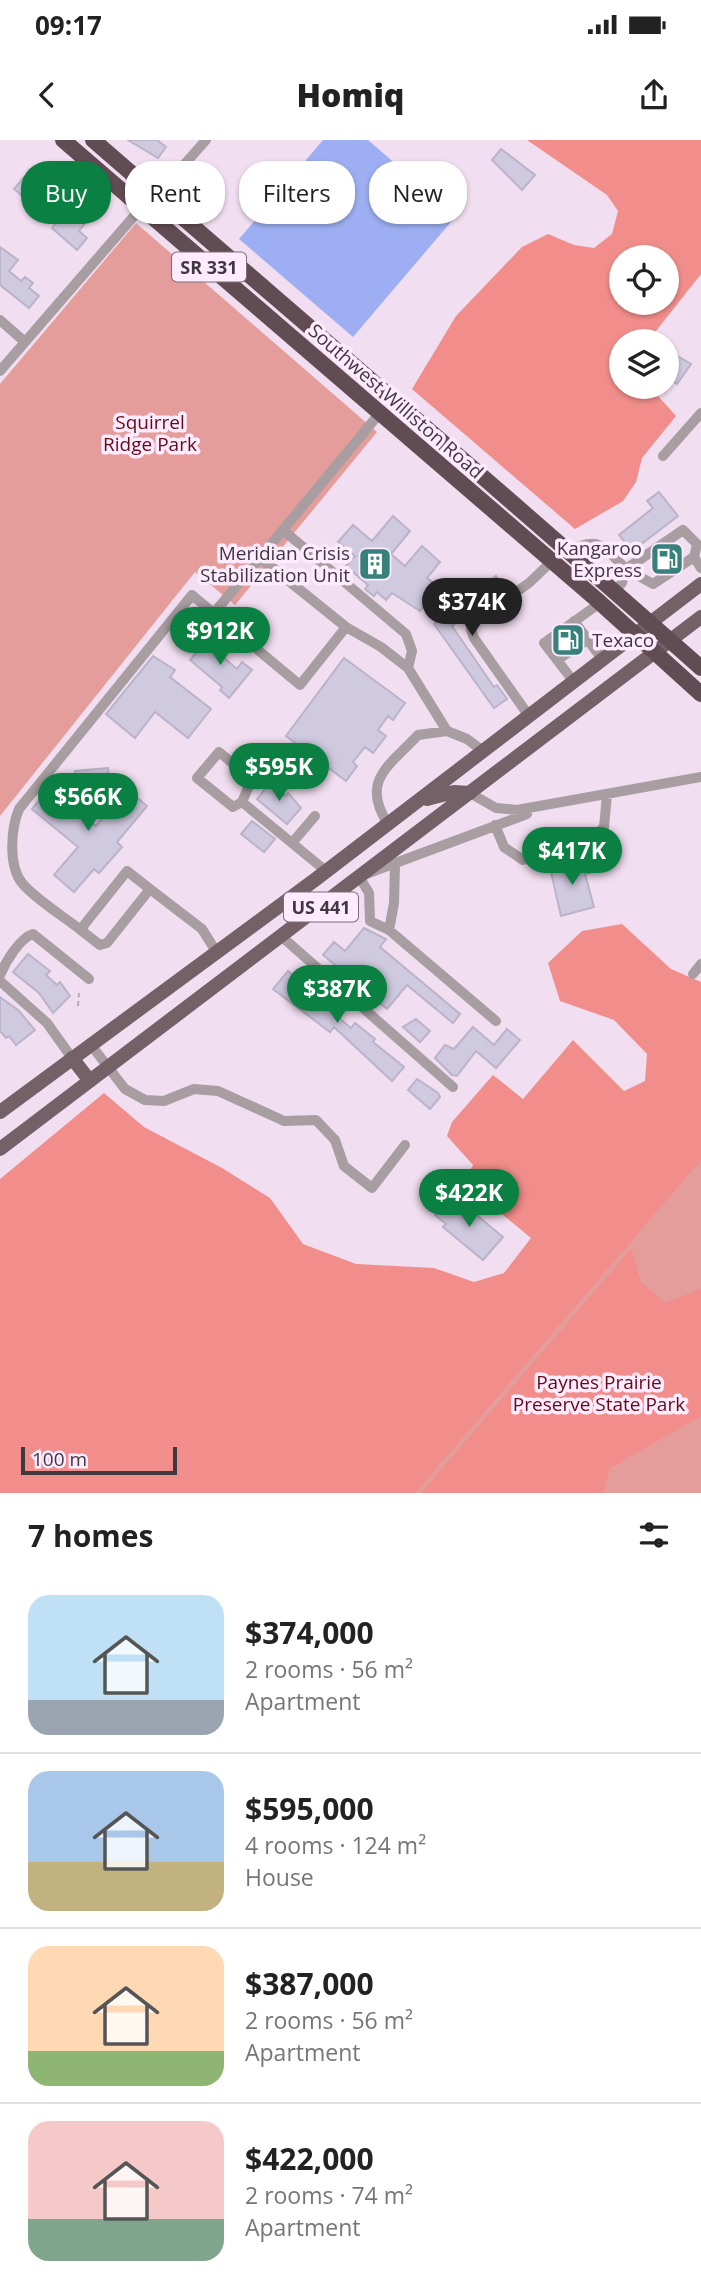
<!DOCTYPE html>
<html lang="en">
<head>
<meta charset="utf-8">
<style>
  :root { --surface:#fff; --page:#f2f2f2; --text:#222; --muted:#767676; --line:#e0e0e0; --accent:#0b8043 }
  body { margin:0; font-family:"Open Sans",sans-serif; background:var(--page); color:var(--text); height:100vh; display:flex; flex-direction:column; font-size:26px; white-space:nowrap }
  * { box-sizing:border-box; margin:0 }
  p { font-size:23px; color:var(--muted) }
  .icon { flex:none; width:38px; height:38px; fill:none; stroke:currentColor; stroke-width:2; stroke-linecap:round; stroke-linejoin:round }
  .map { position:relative; height:1353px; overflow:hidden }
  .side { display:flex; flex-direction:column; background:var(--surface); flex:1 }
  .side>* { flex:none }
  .hud { position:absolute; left:21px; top:21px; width:660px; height:63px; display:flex; gap:14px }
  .tools { position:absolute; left:609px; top:105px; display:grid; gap:14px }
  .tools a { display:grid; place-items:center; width:70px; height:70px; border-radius:50%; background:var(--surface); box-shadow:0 2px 5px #0004; font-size:35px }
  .scale { position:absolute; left:21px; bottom:18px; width:156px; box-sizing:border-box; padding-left:7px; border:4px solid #3f383f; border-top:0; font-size:19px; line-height:24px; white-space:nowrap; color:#3f383f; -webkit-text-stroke:5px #feebfe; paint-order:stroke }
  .price { position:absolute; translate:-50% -60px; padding:0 16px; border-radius:24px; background:var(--accent); color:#fff; font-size:23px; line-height:46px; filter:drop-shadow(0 2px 4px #0008) }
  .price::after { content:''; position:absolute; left:50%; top:42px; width:21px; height:16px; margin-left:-10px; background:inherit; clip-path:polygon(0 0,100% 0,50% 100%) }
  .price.current { background:#222; color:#fff }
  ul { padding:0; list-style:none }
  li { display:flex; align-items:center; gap:21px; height:175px; padding:0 28px }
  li+li { border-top:2px solid var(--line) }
  li span { display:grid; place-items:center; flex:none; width:196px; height:140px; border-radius:21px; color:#555 }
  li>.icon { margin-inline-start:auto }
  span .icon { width:84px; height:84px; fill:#fffc; stroke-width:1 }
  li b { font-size:30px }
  h2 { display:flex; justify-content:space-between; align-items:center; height:84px; padding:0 28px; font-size:30px }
  .pill { padding:0 24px; border-radius:28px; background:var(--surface); box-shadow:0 2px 5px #0004; font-size:24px; line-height:63px }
  .pill.current { background:var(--accent); color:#fff }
  .status { display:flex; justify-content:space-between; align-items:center; height:49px; padding:0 35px; background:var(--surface); direction:ltr }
  .status svg { height:19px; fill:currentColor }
  header { display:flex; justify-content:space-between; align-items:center; height:91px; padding:0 28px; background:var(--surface); font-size:32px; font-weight:800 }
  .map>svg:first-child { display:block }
  .green { fill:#e49d9a }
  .forest { fill:#f18d8a; fill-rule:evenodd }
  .water { fill:#9daff2 }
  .building { fill:#d0cae0; stroke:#bab3c9; stroke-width:2 }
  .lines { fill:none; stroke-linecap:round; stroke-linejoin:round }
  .path { stroke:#b9aab9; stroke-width:2; stroke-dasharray:5 3.5; stroke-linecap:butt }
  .minor { stroke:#a89da1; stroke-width:10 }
  .major { stroke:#746168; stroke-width:14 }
  .highway { stroke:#624c54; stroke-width:16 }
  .labels { text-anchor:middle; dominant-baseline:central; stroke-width:7; stroke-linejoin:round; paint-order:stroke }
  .shield { fill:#feebfe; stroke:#786e78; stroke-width:2 }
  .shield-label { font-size:18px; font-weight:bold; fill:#3f383f }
  .street-label { font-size:19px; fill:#3f383f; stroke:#feebfe }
  .park-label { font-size:19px; fill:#650a15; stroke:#feebfe }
  .poi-label { font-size:19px; fill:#3f383f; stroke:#feebfe; text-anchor:end }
</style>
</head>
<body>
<div class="status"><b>09:17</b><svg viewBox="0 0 49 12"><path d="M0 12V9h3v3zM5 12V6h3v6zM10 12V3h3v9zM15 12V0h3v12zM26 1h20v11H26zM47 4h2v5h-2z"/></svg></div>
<header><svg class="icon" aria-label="back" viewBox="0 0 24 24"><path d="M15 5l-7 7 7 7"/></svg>Homiq<svg class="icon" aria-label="share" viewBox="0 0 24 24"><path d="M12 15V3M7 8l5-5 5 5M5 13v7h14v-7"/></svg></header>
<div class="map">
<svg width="701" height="1353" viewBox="0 0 701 1353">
  <rect width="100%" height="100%" fill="#f1def0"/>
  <path class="green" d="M136 83 377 292 235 465 195 432 0 676V244Z
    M701 973V1353H386Z"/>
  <path class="forest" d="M527 0H701V134L648 201H621V247H650L676 276 642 318 636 342 623 361 575 389 412 249 456 176 522 107 548 94 574 105 594 108 612 94 618 71 607 55ZM621 117H667V163H621Z
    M622 784 671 829 701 842V1020L415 1353H0V1039L104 953 144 987 222 1028 270 1058 303 1104 356 1124 434 1128 474 1142 504 1133 531 1098 464 1043 473 1025 447 996 452 982 493 935 523 959 573 900 624 951 645 941 647 914 614 880 560 861 548 823 582 791Z
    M631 1109 641 1142 665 1163 701 1149V1276L610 1328 604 1353H421Z"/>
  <path class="water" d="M323 0H368L456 76 353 197 239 99Z"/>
  <path class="building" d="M128 0H157L166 7 158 18Z
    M501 9 535 35 522 50 492 20Z
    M25 36 61 68 64 64 86 82 79 91 87 98 77 110 52 88 55 84 14 49Z
    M0 107 18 120 9 131 21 141 25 137 33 143 29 148 39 156 29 168 0 145Z
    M667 210 691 224 677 244 667 237Z
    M659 352 678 376 632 411 619 395 653 368 647 361Z
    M393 376 410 391 391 414 405 426 422 406 440 422 427 438 432 442 427 448 434 454 420 471 392 453 386 460 377 452 374 456 365 449 368 445 346 426 355 416 338 402 353 385 372 401Z
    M496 436 505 449 452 486 494 547 497 545 507 559 494 568 434 484Z
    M212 495 223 504 219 509 226 514 223 517 237 529 242 522 252 530 229 558 220 550 222 547 190 520Z
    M153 516 175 530 170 537 211 569 188 598 155 572 135 598 106 574Z
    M344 518 405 563 393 580 388 576 378 590 386 596 373 613 365 607 353 622 357 626 346 641 286 596Z
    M108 628 111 660 77 663 75 631Z
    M270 643 286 656 288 653 301 668 287 684 257 659Z
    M50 647 96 686 127 649 147 666 117 702 122 707 99 733 94 729 74 752 54 735 78 707 32 669Z
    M252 681 275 699 264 712 241 694Z
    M586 718 590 733 585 734 594 767 561 776 550 728Z
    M364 788 386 799 380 807 460 874 453 883 407 845 387 869 323 815 334 802 345 811Z
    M28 814 50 831 46 835 57 845 60 842 70 856 53 873 39 853 13 832Z
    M288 831 303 844 301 847 351 888 355 883 375 899 373 902 404 927 392 941 334 887 330 892 273 849Z
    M0 857 18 870 35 890 16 905 9 896 6 898 0 891Z
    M416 879 430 891 420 902 403 887Z
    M473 887 494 905 507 889 520 900 496 928 476 911 457 936 452 935 435 918 445 905 454 909Z
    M417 939 438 953 440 957 430 969 408 950Z
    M460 1061 503 1097 483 1120 443 1087 446 1084 435 1075 447 1062 454 1068Z"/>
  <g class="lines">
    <path class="path" d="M78 866 79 853"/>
    <path class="minor" d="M0 180 25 202
      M0 231 154 53H159L206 0
      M663 316 701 273
      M283 390 406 494 412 511 408 528 447 591 467 599 483 611
      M570 411C600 394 605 409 626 429L622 443 615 450
      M694 417 653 444 626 429 683 390 697 404 694 417 701 428
      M214 473 379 274
      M574 481 602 519
      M346 487 381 507 408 528
      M550 511 564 502
      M557 520 587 500
      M574 542 544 503 600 463
      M529 576 474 498 471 489 477 480 529 443 552 421
      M470 653 496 668 517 670 701 637
      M242 662 252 639 219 612 197 638 233 667 242 662 326 731
      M388 684C360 641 389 626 418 595L447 591
      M495 685 504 707 523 720 587 705 604 687 607 655
      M292 703 315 676
      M366 734 527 674
      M360 738 369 753 370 781 389 790 496 881
      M150 749 127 731 84 785 82 791 100 805 107 803 150 749 202 789 217 813
      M389 790 394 763 395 725
      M82 791C66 778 35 759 22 743 8 725 11 688 19 669L192 455 300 545 346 487 259 417
      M281 796 453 947
      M693 834 701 824
      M0 835C6 821 20 798 33 794L89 839
      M0 841 47 883 72 918
      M91 905 125 949 145 960 164 961 194 949 218 951 284 981 316 980 335 1000 344 1026 372 1048 405 1005"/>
    <path class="major" d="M427 659 454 652 470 653
      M72 918 90 941
      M0 972 316 739 701 444
      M0 1009 701 477"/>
    <path class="highway" d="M63 0 596 459 701 554
      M93 0C296 176 500 350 701 528"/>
  </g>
  <defs>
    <symbol id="fuel-square" viewBox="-11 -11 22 22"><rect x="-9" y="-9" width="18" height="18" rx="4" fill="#38807b" stroke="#feebfe"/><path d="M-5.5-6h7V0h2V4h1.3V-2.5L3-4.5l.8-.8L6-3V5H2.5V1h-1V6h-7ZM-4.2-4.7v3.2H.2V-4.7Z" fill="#fff"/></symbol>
    <symbol id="building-square" viewBox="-11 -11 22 22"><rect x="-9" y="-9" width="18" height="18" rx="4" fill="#38807b" stroke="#feebfe"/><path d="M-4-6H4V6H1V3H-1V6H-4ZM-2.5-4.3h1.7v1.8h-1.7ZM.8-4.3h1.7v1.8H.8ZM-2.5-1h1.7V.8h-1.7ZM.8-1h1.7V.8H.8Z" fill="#fff"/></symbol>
  </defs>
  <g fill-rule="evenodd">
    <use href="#fuel-square" x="648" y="400" width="38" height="38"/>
    <use href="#building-square" x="356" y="405" width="38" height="38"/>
    <use href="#fuel-square" x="549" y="481" width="38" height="38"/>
  </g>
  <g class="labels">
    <g class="shield">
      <rect x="172" y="112.5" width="74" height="29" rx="5"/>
      <rect x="284" y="752.5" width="74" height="29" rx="5"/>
    </g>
    <g class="shield-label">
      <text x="209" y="127">SR 331</text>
      <text x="321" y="767">US 441</text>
    </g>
    <g class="street-label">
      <text transform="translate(396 261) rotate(41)">Southwest Williston Road</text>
    </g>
    <g class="park-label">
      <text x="150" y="282">Squirrel<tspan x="150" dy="22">Ridge Park</tspan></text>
      <text x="599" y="1242">Paynes Prairie<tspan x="599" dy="22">Preserve State Park</tspan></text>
    </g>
    <g class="poi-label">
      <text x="642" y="408">Kangaroo<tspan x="642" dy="22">Express</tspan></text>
      <text x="350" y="413">Meridian Crisis<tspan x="350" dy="22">Stabilization Unit</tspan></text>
      <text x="592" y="500" text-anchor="start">Texaco</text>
    </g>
  </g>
</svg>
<div class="tools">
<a><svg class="icon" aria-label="locate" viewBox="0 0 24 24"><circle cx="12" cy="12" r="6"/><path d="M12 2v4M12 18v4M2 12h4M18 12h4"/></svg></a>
<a><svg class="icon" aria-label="layers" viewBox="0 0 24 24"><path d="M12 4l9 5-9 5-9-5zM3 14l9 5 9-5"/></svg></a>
</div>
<div class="scale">100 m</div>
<b class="price current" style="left:472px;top:498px">$374K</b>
<b class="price" style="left:220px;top:527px">$912K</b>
<b class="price" style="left:279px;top:663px">$595K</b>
<b class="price" style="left:88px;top:693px">$566K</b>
<b class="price" style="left:572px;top:747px">$417K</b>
<b class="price" style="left:337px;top:885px">$387K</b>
<b class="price" style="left:469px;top:1089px">$422K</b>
<div class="hud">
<a class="pill current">Buy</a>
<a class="pill">Rent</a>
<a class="pill">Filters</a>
<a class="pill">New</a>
</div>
</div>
<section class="side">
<h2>7 homes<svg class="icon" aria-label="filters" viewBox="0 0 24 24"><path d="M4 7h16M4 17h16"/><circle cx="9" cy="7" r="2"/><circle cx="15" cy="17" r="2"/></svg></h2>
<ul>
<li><span style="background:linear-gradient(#bfe0f5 75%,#9aa5b1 0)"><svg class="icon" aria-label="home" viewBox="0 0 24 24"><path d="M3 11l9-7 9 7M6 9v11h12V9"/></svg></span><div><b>$374,000</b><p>2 rooms · 56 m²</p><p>Apartment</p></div></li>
<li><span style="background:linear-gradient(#a9c7e8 65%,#c2b280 0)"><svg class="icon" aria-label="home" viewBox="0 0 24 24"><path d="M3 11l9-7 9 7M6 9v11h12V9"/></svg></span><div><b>$595,000</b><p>4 rooms · 124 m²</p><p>House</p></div></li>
<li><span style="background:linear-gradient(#ffd9b3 75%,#8fb573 0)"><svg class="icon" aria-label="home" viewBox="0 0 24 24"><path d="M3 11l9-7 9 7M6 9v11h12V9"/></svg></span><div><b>$387,000</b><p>2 rooms · 56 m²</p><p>Apartment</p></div></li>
<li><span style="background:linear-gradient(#f6c9c9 70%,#7fa58c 0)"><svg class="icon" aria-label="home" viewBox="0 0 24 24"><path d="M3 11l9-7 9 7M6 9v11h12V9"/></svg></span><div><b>$422,000</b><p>2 rooms · 74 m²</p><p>Apartment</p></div></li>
</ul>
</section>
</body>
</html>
